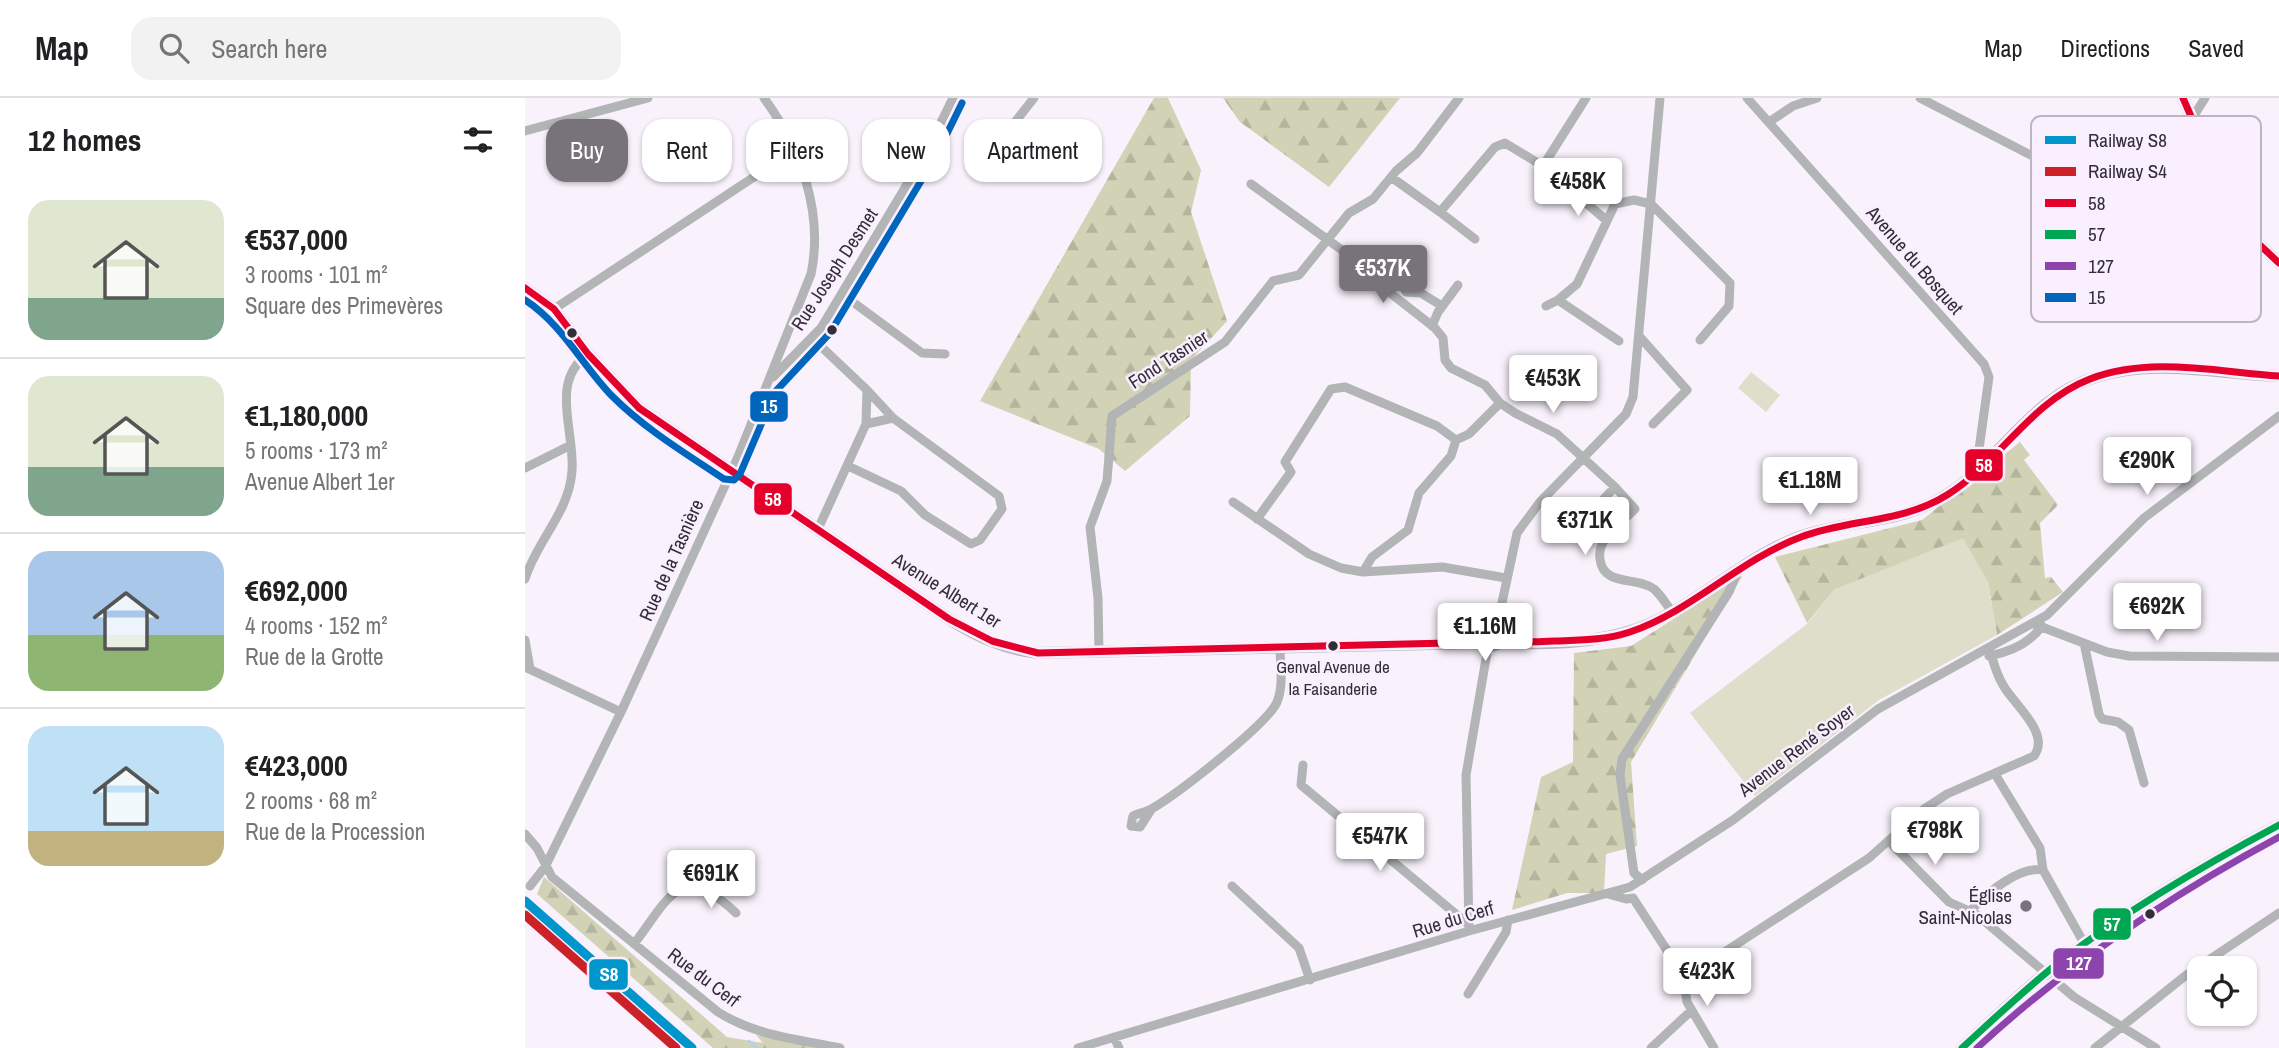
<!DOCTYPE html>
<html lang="en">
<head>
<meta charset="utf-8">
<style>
  :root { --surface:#fff; --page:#f2f2f2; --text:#202124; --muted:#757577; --line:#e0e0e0; --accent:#78737b }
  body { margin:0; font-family:"Archivo Narrow",sans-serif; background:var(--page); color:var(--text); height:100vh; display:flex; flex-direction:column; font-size:26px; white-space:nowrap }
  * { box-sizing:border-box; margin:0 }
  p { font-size:23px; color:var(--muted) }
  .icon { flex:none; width:38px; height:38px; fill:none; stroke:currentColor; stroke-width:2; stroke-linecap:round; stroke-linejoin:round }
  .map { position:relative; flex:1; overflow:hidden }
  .drawer { display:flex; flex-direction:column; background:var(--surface); width:525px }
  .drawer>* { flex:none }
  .top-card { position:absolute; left:21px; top:21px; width:665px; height:63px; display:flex; gap:14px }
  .controls { position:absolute; left:1662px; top:858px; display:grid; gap:14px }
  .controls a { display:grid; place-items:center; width:70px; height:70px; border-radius:14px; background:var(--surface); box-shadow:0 2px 5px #0004; font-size:35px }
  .price { position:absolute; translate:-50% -60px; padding:0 16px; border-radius:7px; background:#fff; color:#222; font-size:23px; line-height:46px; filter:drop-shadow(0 2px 4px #0008) }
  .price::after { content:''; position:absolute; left:50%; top:42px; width:21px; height:16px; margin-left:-10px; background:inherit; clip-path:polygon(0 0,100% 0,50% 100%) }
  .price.active { background:var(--accent); color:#fff }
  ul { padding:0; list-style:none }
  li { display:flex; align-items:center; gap:21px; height:175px; padding:0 28px }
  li+li { border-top:2px solid var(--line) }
  li span { display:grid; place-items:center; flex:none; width:196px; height:140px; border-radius:21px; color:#555 }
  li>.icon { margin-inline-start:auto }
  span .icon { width:84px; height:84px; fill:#fffc; stroke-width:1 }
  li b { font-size:30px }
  h2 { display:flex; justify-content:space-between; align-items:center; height:84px; padding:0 28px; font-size:30px }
  .chip { padding:0 24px; border-radius:21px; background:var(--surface); box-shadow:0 2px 5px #0004; font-size:24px; line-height:63px }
  .chip.active { background:var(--accent); color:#fff }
  header { display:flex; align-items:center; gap:42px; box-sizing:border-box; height:98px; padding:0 35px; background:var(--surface); border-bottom:2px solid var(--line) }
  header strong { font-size:33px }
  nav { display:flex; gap:38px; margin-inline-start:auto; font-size:24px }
  .search { width:490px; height:63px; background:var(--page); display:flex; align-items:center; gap:18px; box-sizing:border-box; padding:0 24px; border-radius:21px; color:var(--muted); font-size:26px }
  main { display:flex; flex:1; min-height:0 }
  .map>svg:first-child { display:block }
  .forest { fill:url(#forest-firs) }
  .garden { fill:#dedecb }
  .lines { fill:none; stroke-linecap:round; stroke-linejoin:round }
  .stream { stroke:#b0cff1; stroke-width:2.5 }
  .minor { stroke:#b2b4b5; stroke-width:9 }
  .major { stroke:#b6b6ba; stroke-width:12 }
  .bus-1-casing { stroke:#faefff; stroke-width:12 }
  .bus-2-casing { stroke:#faefff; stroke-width:12 }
  .bus-3-casing { stroke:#faefff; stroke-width:12 }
  .bus-4-casing { stroke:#faefff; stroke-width:12 }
  .bus-1 { stroke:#e4002b; stroke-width:7 }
  .bus-2 { stroke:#00a651; stroke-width:7 }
  .bus-3 { stroke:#8e44ad; stroke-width:7 }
  .bus-4 { stroke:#0065bd; stroke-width:7 }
  .rail-1-casing { stroke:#faefff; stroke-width:14 }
  .rail-2-casing { stroke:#faefff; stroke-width:14 }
  .rail-1 { stroke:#0096cb; stroke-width:9 }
  .rail-2 { stroke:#cb2127; stroke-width:9 }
  .bus-dot { fill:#332e36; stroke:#faefff; stroke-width:2.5 }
  .poi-dot { fill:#78737b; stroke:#faefff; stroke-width:2.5 }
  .labels { text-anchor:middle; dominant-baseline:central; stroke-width:5; stroke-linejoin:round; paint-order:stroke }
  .bus-label { font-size:17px; fill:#332e36; stroke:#faefff }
  .street-label { font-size:19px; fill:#332e36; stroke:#faefff }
  .poi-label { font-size:19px; fill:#332e36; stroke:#faefff; text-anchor:end }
  .key { fill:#faefff; stroke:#beb5c3; stroke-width:2 }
  .key-label { font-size:19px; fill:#332e36 }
  .line-badge { stroke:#faefff; stroke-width:2.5 }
  .badge-label { font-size:19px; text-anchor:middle; font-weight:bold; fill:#fff }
</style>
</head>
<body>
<header>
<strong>Map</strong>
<div class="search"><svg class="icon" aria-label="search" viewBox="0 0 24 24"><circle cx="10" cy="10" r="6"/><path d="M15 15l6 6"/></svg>Search here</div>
<nav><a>Map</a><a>Directions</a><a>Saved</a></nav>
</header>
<main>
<section class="drawer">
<h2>12 homes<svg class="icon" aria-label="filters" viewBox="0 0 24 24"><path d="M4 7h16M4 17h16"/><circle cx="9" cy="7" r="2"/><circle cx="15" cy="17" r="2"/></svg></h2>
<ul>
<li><span style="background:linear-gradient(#dfe7d0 70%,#7fa58c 0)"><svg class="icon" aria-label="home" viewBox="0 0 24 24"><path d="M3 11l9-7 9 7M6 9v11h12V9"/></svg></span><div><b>€537,000</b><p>3 rooms · 101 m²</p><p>Square des Primevères</p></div></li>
<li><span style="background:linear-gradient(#dfe7d0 65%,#7fa58c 0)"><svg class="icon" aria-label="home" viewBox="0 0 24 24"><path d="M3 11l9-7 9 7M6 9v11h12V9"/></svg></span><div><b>€1,180,000</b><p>5 rooms · 173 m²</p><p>Avenue Albert 1er</p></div></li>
<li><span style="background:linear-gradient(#a9c7e8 60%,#8fb573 0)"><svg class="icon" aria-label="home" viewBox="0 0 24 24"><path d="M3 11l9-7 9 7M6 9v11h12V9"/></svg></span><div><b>€692,000</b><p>4 rooms · 152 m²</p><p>Rue de la Grotte</p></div></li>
<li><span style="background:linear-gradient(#bfe0f5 75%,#c2b280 0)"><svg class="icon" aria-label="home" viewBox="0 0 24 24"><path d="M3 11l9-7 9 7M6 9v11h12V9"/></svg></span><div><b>€423,000</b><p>2 rooms · 68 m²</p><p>Rue de la Procession</p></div></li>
</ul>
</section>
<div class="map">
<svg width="1754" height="950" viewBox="0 0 1754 950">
  <defs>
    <pattern id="forest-firs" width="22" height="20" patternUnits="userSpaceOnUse" patternTransform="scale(1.75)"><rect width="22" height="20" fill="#d1d2b6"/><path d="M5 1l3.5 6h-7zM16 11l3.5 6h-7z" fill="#b4b59d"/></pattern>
  </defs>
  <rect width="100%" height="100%" fill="#f9f2fc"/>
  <path class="forest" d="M629 0H643L676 72 666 114 702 223 666 262 665 318 600 373 574 351 455 303Z
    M698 0H875L804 89 715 24Z
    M1495 344 1505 357 1499 362 1533 407 1515 425 1520 480 1526 479 1538 494 1472 537 1463 484 1310 491 1282 525 1250 459 1397 422Z
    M1218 477 1106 664 1112 748 1081 756 1079 795H1042L987 812 1016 679 1048 664 1049 555 1106 548Z
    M19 779 202 939 238 945 231 937 300 950H188L12 796Z"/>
  <path class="garden" d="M1226 274 1255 297 1241 314 1213 290Z
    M1438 440 1463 484 1472 537 1354 602 1230 698 1165 615 1282 526 1310 491Z"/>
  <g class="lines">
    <path class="stream" d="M224 943 232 950"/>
    <path class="minor" d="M509 0 486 29 546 75
      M1222 0 1459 266 1464 279 1451 373
      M1395 0 1651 132 1674 137 1721 134
      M1668 19 1680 0
      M1244 24 1268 8 1292 0
      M0 33 123 0
      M1018 68 1061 0
      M866 79 915 114 970 49 980 45 1018 68 1081 122
      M726 86 825 158 837 173 910 230 918 240 920 262 926 270 960 287 975 305 990 315 1032 336 1090 389 1070 410 1088 432C1080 441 1073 448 1075 461 1078 489 1112 478 1129 491 1136 497 1141 506 1147 514
      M915 114 950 141
      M1543 140H1565L1590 171 1603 176 1662 136
      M830 163 839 155C859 161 873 176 881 194L896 195 917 208
      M317 196 397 255 420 256
      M1033 202 1052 186 1090 106 1109 102 1126 106 1205 185 1204 208 1175 242
      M1021 208 1033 202 1094 243
      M29 211 270 52
      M907 228 913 214 933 187
      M1115 239 1162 292 1128 326
      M287 240 342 292 341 326 293 431
      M248 279 296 230 402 53 428 0
      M341 326 368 320
      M323 368 376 393 400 417 446 446 455 442 477 411 474 398 368 320 342 292
      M0 370 46 347
      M708 404 784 456 816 470 838 474 917 469 981 480
      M732 421 766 374 760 364 806 291 820 289 912 328 931 342
      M1088 432 1110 411 1090 389
      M838 474 847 459 883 432 894 395 926 358 931 342 944 336 975 305
      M0 481C12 442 44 415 47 373 50 332 24 284 63 256
      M1509 526 1582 554 1604 558 1754 559
      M972 528 992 435 1015 404 1101 316 1108 299 1135 0
      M0 542 5 571
      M1559 545 1574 616 1577 621 1593 624 1604 632 1619 685
      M574 554 573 500 565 429 582 383 587 318 700 244 748 183 774 177 824 115 848 101 871 73 892 55 934 0
      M1464 558C1484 554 1505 545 1517 528
      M0 569 96 614
      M778 667 776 687 944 827
      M1470 676 1515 750 1518 772 1560 847
      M626 712 615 729 606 728 608 718C614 715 622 714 628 710 652 696 743 626 752 604 759 587 755 567 755 549
      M0 736 12 750 27 779 193 914C231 938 272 941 315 950
      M1364 743 1424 804 1451 816 1549 899 1631 950
      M1117 782 1109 775 1095 677 1097 661 1204 494 1213 472
      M5 788 20 769 96 614 213 359 286 176C299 114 275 49 239 0
      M707 788 774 850 785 882
      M1083 796 1101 801 1108 800
      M1108 800 1158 877 1162 904 1189 950
      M1446 812C1462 795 1494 768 1518 772
      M944 833 941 677 963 549
      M109 846C145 799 155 762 211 815
      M1158 877 1172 872 1344 760 1399 711 1422 696 1509 658C1526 635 1489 607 1478 587 1471 576 1468 562 1464 550
      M943 896 981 834 983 822
      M589 939 594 950
      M553 950 944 833 1105 789 1208 722 1353 611 1522 517 1619 420 1754 318
      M1126 950 1167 912
      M1570 950 1660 878 1754 815"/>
    <path class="major" d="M1658 0 1707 112 1721 134 1754 165
      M0 190 29 211 63 256 114 310 424 521C454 539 478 551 513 555L952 545 963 549 976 545C1020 546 1070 546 1112 531 1172 509 1217 459 1277 438 1326 421 1378 426 1423 396 1477 361 1506 299 1571 279 1630 260 1693 276 1754 278
      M923 545 963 523 972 528 975 537 990 543
      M1437 950C1462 927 1486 904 1512 882 1581 825 1675 769 1754 727"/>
    <defs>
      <path id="bus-1" d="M1658 0 1707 112 1721 134 1754 165
        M0 190 29 211 63 256 114 310 424 521 467 543 513 555 923 545 963 523 972 528 979 540C997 545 1013 544 1031 543 1056 542 1081 542 1105 534 1167 513 1214 462 1276 439 1323 421 1378 425 1422 397 1475 364 1505 304 1565 281 1625 258 1692 274 1754 278"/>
      <path id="bus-2" d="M1437 950C1470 920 1502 889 1537 862 1605 810 1679 767 1754 727"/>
      <path id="bus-3" d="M1452 950C1544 865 1644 798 1754 739"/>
      <path id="bus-4" d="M0 202C37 226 57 267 87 298 120 331 160 355 199 381L209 382 215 376 250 294 305 235 411 58 437 5"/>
    </defs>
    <use href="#bus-1" class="bus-1-casing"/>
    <use href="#bus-2" class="bus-2-casing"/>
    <use href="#bus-3" class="bus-3-casing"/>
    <use href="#bus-4" class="bus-4-casing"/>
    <use href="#bus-1" class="bus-1"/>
    <use href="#bus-2" class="bus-2"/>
    <use href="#bus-3" class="bus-3"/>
    <use href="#bus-4" class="bus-4"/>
    <defs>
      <path id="rail-1" d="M0 803 167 950"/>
      <path id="rail-2" d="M0 817 151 950"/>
    </defs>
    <use href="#rail-1" class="rail-1-casing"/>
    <use href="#rail-2" class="rail-2-casing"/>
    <use href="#rail-1" class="rail-1"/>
    <use href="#rail-2" class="rail-2"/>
  </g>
  <g class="bus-dot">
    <circle cx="307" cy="232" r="6"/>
    <circle cx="47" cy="235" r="6"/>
    <circle cx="808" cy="548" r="6"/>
    <circle cx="1625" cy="816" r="6"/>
  </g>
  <circle class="poi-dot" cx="1501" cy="808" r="7"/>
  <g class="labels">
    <g class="bus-label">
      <text x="808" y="568">Genval Avenue de<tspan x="808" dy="22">la Faisanderie</tspan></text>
    </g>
    <g class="street-label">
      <text transform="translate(1390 162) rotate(49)">Avenue du Bosquet</text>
      <text transform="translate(309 171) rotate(-57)">Rue Joseph Desmet</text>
      <text transform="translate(643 261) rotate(-33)">Fond Tasnier</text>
      <text transform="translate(146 462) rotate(-66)">Rue de la Tasnière</text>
      <text transform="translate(422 492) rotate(32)">Avenue Albert 1er</text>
      <text transform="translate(1271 652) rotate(-37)">Avenue René Soyer</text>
      <text transform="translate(928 821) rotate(-17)">Rue du Cerf</text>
      <text transform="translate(179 879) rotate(37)">Rue du Cerf</text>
    </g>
    <g class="poi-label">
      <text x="1487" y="797">Église<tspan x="1487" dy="22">Saint-Nicolas</tspan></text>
    </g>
  </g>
  <rect x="1506" y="18" width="230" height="206" rx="10" class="key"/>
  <rect x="1520" y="38" width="31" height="8" fill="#0096cb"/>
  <rect x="1520" y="69" width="31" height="9" fill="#cb2127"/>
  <rect x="1520" y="101" width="31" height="8" fill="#e4002b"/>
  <rect x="1520" y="132" width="31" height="9" fill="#00a651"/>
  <rect x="1520" y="164" width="31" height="8" fill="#8e44ad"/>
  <rect x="1520" y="195" width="31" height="9" fill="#0065bd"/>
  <g class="key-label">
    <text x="1563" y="49">Railway S8</text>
    <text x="1563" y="80">Railway S4</text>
    <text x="1563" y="112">58</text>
    <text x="1563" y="143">57</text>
    <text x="1563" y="175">127</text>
    <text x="1563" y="206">15</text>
  </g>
  <g class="line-badge">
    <rect x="224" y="292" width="40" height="33" rx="7" fill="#0065bd"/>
    <rect x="1439" y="350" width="40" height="34" rx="7" fill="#e4002b"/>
    <rect x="228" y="384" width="40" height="34" rx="7" fill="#e4002b"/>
    <rect x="1567" y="809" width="40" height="34" rx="7" fill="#00a651"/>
    <rect x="1527" y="849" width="53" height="33" rx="7" fill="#8e44ad"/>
    <rect x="63" y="860" width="41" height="33" rx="7" fill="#0096cb"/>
  </g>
  <g class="badge-label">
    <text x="244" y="315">15</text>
    <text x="1459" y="374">58</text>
    <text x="248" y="408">58</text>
    <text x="1587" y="833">57</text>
    <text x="1554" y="872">127</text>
    <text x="84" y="883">S8</text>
  </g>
</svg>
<div class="controls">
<a><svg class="icon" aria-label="locate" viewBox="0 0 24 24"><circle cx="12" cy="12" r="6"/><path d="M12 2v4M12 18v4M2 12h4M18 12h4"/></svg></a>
</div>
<b class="price" style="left:1053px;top:120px">€458K</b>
<b class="price active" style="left:858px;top:207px">€537K</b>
<b class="price" style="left:1028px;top:317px">€453K</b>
<b class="price" style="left:1622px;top:399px">€290K</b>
<b class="price" style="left:1285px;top:419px">€1.18M</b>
<b class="price" style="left:1060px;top:459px">€371K</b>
<b class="price" style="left:1632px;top:545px">€692K</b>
<b class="price" style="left:960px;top:565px">€1.16M</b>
<b class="price" style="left:1410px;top:769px">€798K</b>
<b class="price" style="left:855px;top:775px">€547K</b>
<b class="price" style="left:186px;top:812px">€691K</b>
<b class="price" style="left:1182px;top:910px">€423K</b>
<div class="top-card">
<a class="chip active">Buy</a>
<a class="chip">Rent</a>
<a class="chip">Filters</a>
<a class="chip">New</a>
<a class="chip">Apartment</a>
</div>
</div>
</main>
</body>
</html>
